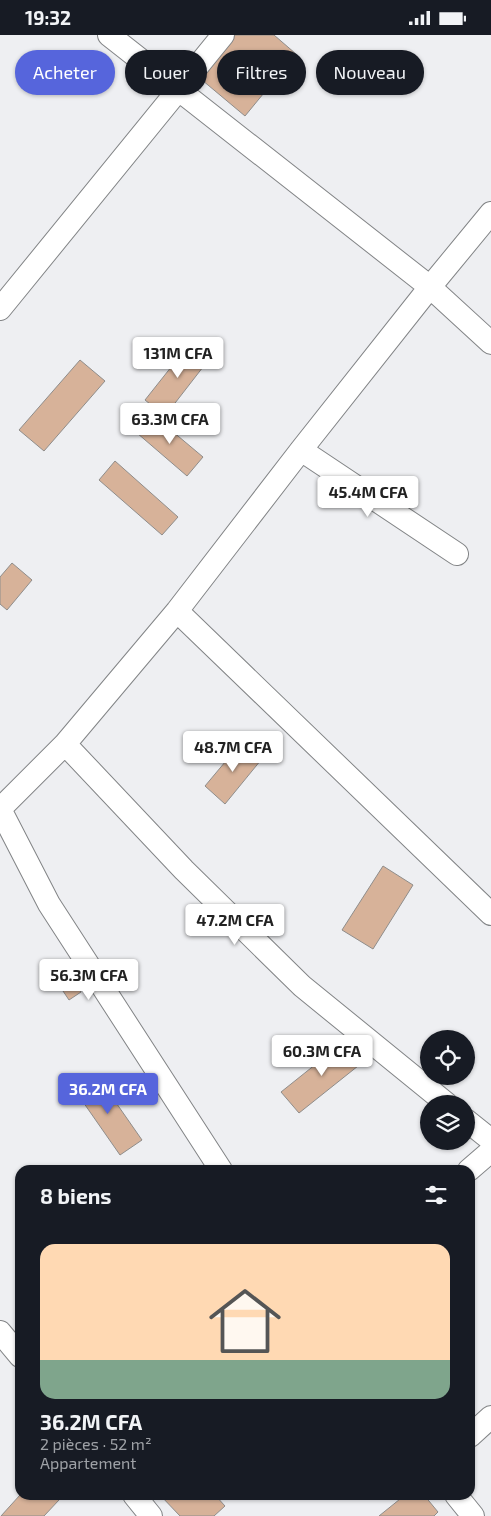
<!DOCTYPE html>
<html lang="fr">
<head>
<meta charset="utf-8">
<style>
  :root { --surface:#171b24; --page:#20242c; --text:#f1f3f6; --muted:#9ea1a6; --line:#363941; --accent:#5665dc }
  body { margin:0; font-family:"Exo 2",sans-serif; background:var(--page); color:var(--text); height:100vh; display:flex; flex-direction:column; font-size:19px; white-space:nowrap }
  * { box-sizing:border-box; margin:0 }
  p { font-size:16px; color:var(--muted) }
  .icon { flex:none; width:28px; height:28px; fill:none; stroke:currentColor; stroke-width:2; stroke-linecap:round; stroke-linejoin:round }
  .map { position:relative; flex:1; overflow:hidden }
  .drawer { position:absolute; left:15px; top:1130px; width:460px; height:335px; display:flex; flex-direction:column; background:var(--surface); border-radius:15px; box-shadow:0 1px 4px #0004 }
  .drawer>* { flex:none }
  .hud { position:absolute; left:15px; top:15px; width:461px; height:45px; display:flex; gap:10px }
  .fabs { position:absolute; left:420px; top:995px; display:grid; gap:10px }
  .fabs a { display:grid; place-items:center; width:55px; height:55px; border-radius:50%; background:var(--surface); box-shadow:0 1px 4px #0004; font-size:25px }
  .price { position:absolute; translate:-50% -42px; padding:0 11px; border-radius:5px; background:#fff; color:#222; font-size:16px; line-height:32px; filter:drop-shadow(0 1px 2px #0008) }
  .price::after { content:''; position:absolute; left:50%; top:30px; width:15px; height:11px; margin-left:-8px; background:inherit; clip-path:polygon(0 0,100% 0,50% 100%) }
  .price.selected { background:var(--accent); color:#fff }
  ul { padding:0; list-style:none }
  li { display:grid; align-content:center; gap:10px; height:265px; padding:0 25px }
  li+li { border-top:1px solid var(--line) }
  li span { display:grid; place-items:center; height:155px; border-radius:15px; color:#555 }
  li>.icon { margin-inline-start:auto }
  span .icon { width:90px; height:90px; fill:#fffc; stroke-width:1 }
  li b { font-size:21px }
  h2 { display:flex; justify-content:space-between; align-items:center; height:60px; padding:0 25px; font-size:21px }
  .tag { padding:0 18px; border-radius:22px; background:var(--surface); box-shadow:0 1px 4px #0004; font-size:18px; line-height:45px }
  .tag.selected { background:var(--accent); color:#fff }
  .status { display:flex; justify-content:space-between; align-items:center; height:35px; padding:0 25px; background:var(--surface); direction:ltr }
  .status svg { height:14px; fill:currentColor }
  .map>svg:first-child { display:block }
  .building { fill:#d7b299; stroke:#8f8d8b }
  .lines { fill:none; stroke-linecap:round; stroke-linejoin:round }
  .street-casing { stroke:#828486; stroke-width:24 }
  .street { stroke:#fff; stroke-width:22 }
</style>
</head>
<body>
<div class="status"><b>19:32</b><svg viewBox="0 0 49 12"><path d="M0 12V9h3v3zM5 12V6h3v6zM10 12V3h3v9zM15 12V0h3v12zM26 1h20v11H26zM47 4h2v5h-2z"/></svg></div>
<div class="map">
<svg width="491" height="1481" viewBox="0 0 491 1481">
  <rect width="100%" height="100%" fill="#eeeff2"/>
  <path class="building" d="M230 0H274L296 19 245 81 196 40Z
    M191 307 210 323 165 381 145 365Z
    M80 325 105 346 44 416 19 395Z
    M153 380 203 422 187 441 137 398Z
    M115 426 178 482 162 500 99 445Z
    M12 528 32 545 7 575 0 569V542Z
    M241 708 261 725 225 769 205 751Z
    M383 831 413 850 373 914 342 895Z
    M67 936 81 957 69 965 55 944Z
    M346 1005 363 1027 299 1078 281 1057Z
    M96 1039 142 1105 120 1120 74 1054Z
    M20 1460H53L59 1465 44 1481H1Z
    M160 1460H215L225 1471 214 1481H180Z
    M405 1460H424L438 1477 434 1481H379Z"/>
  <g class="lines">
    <defs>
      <path id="street" d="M109 0 430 252 491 308
        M0 274 223 0
        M301 415 457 519
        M177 576 491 879
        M65 709 184 835 302 951 447 1069
        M0 774 65 709 177 576 301 415 430 252 491 178
        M0 774 49 869 221 1135
        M466 1085 491 1105
        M469 1135 491 1116
        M0 1297 20 1321
        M470 1401 491 1382
        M134 1460 151 1481
        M456 1460 473 1481"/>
    </defs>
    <use href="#street" class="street-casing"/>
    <use href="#street" class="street"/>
  </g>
</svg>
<div class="fabs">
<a><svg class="icon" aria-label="locate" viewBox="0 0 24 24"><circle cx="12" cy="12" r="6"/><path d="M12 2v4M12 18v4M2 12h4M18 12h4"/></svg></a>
<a><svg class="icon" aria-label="layers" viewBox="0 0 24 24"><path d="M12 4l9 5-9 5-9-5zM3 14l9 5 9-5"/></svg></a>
</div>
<b class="price" style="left:178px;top:344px">131M CFA</b>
<b class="price" style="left:170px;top:410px">63.3M CFA</b>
<b class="price" style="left:368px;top:483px">45.4M CFA</b>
<b class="price" style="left:233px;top:738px">48.7M CFA</b>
<b class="price" style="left:235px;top:911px">47.2M CFA</b>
<b class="price" style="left:89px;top:966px">56.3M CFA</b>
<b class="price" style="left:322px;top:1042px">60.3M CFA</b>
<b class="price selected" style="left:108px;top:1080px">36.2M CFA</b>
<div class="hud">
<a class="tag selected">Acheter</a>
<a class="tag">Louer</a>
<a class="tag">Filtres</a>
<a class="tag">Nouveau</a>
</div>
<section class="drawer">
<h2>8 biens<svg class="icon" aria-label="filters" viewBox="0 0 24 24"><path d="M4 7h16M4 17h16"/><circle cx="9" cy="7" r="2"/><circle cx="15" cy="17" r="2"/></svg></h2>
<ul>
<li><span style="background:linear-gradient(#ffd9b3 75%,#7fa58c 0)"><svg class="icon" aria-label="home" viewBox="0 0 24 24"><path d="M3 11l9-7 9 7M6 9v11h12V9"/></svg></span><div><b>36.2M CFA</b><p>2 pièces · 52 m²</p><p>Appartement</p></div></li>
</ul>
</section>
</div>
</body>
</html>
